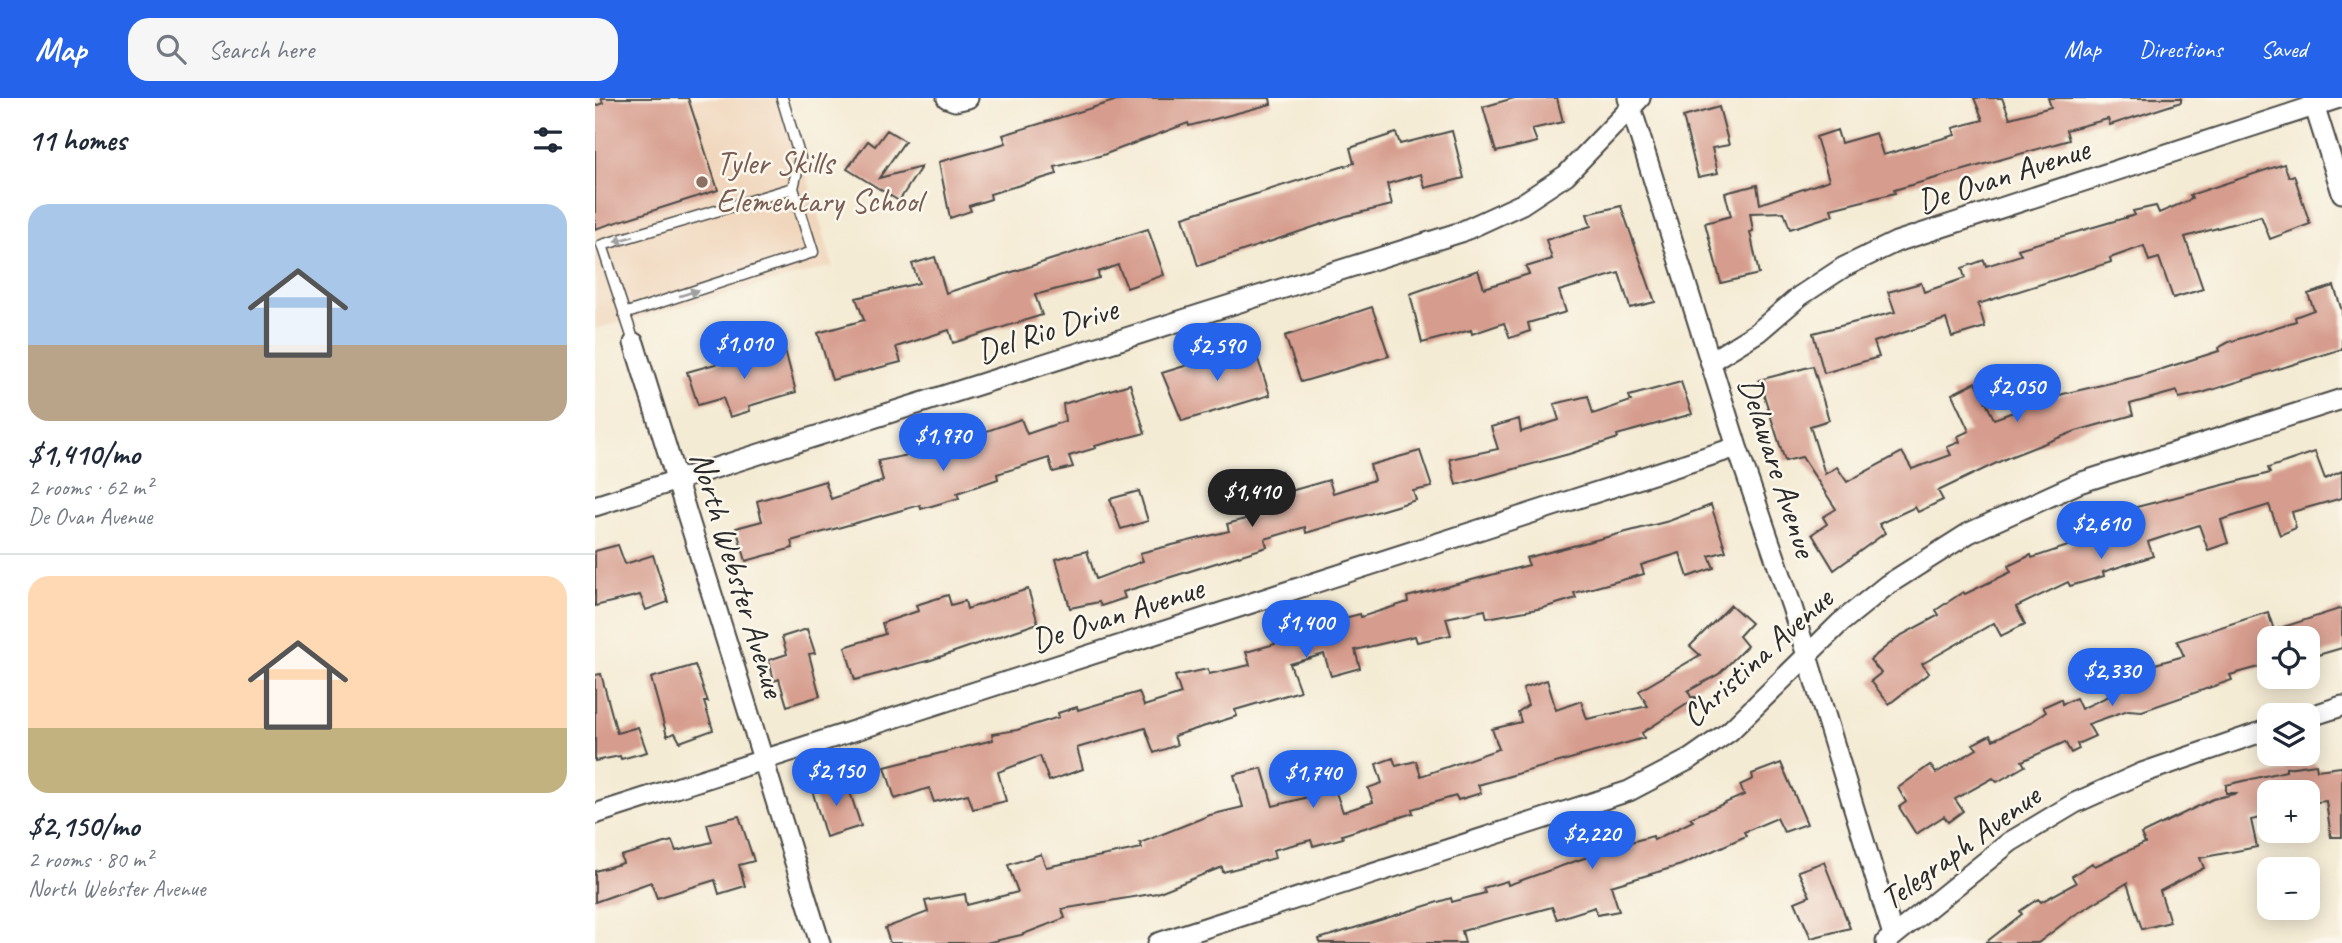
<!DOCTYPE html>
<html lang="en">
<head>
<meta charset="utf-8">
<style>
  :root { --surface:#fff; --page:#f6f6f7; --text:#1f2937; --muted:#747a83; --line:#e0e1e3; --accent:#2563eb }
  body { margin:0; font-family:Caveat,sans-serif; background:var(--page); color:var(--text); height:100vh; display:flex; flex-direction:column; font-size:26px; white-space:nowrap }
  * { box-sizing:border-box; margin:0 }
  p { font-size:23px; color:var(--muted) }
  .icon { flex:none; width:38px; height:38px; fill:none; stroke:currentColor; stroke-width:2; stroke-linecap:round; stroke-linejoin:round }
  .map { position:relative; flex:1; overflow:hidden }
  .drawer { display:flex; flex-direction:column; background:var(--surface); width:595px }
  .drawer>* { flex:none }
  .tools { position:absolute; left:1662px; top:528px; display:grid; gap:14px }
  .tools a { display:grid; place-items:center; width:63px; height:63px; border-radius:14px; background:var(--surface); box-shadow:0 4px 18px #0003; font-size:35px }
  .price { position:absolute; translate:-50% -60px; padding:0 16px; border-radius:24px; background:var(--accent); color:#fff; font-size:23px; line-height:46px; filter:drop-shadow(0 2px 4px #0008) }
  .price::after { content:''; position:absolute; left:50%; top:42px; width:21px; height:16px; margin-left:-10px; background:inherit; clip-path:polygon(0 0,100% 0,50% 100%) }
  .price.active { background:#222; color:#fff }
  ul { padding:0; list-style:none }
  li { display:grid; align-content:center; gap:14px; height:371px; padding:0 28px }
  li+li { border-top:2px solid var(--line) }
  li span { display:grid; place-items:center; height:217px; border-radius:21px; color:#555 }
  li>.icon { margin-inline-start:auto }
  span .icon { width:126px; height:126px; fill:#fffc; stroke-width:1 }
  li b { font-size:30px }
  h2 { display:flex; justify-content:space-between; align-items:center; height:84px; padding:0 28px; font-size:30px }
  header { display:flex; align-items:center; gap:42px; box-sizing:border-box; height:98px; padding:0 35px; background:var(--accent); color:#fff }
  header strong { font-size:33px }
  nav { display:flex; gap:38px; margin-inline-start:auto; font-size:24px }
  .search { width:490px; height:63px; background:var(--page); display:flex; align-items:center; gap:18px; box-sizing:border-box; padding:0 24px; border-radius:21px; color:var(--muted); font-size:26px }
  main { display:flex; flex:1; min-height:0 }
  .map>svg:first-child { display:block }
  .built { fill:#f0d6bc }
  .building { fill:#d69c8d }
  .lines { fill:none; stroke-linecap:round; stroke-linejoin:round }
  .lane-casing { stroke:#494844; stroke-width:13 }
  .street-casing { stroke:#494844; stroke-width:23 }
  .lane { stroke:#fff; stroke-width:10 }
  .street { stroke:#fff; stroke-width:19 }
  .oneway { fill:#a0a0a0 }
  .education-dot { fill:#8d6e63; stroke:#fbf7ec; stroke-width:2.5 }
  .labels { text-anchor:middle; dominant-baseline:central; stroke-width:5; stroke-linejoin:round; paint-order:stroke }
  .education-label { font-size:33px; fill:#785e54; stroke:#fbf7ec; text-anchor:start }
  .street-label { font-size:33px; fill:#2b2b2b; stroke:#fbf7ec }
</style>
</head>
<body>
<header>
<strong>Map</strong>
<div class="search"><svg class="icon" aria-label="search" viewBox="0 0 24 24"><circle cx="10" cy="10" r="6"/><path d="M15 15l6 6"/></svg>Search here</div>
<nav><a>Map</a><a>Directions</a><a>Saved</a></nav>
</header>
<main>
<section class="drawer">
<h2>11 homes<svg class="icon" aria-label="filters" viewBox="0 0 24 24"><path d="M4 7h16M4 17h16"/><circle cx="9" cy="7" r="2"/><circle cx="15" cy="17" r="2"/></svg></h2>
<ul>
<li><span style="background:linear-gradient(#a9c7e8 65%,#b9a48a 0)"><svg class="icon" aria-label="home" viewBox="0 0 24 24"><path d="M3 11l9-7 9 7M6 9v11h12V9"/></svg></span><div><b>$1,410/mo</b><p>2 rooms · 62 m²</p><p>De Ovan Avenue</p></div></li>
<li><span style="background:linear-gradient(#ffd9b3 70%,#c2b280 0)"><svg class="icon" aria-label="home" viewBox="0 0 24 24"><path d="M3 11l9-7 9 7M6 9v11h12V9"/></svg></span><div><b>$2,150/mo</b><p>2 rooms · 80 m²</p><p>North Webster Avenue</p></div></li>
</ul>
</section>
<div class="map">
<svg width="1747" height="845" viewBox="0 0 1747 845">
  <rect width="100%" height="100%" fill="#fbf7ec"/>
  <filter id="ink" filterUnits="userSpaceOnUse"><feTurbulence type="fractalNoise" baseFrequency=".0143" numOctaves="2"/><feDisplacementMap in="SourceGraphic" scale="14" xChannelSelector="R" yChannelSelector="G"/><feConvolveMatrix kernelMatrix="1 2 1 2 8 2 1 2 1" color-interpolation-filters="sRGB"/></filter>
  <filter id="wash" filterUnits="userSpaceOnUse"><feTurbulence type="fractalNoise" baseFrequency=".00686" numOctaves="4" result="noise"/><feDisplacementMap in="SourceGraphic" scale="28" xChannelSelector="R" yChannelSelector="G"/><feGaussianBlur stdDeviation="1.57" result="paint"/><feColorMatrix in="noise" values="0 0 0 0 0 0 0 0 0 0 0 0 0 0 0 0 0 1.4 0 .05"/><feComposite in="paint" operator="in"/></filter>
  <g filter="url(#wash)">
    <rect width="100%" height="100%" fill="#f4ebd4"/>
    <path class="built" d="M0 0H189L238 168 0 231Z"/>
    <g id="blocks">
      <path class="building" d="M6 0H93L123 92 0 131V8L8 5Z
        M529 0H675L676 6 594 28 593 25 508 57 460 69 462 76 395 96 396 101 374 108 376 113 355 120 344 64 411 45 408 37Z
        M919 0H962L968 24 937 31 942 44 901 54 888 9Z
        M1379 0H1407L1415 20 1456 9 1453 0H1586V4L1515 27 1513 21 1471 32 1474 42 1299 92 1300 95 1236 111 1238 117 1195 131 1189 114 1155 115 1158 133 1155 134 1164 176 1126 185 1110 125 1136 118 1130 95 1162 87 1165 106 1234 82 1221 39 1242 32 1246 45 1281 35 1288 57 1360 37 1358 30 1388 22Z
        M1124 9 1134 47 1117 50 1123 75 1103 79 1088 19Z
        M292 32 310 43 284 80 326 69 304 103 252 71 273 43 280 48Z
        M857 33 869 80 830 90 826 76 792 86 797 107 751 118 603 168 588 119 759 65 755 50 801 35 805 46Z
        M1689 66 1694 79 1699 77 1715 126 1675 141 1666 118 1590 139 1608 191 1578 200 1564 160 1554 163 1549 148 1515 160 1516 164 1383 206 1390 229 1357 239 1351 221 1279 244 1284 259 1229 275 1218 235 1300 214 1293 194 1326 185 1329 194 1370 180 1367 170 1389 162 1391 168 1426 157 1423 151 1540 117 1538 113 1561 108 1564 115 1597 101 1595 97Z
        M1026 108 1060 204 1035 210 1024 175 964 193 971 214 933 225 935 233 915 240 909 225 877 236 876 232 827 245 815 196 883 172 889 190 934 176 931 169 957 161 951 142 996 128 992 116Z
        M553 131 569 177 532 190 523 167 503 174 504 180 440 197 447 217 358 245 354 232 301 249 306 264 237 282 223 235 269 222 261 200 324 185 317 166 340 159 351 195Z
        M1739 188 1747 213V251L1607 295 1584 300 1582 293 1535 306 1538 317 1481 333 1412 360 1343 393 1348 402 1323 414 1320 409 1284 426 1290 435 1239 472 1217 436 1232 426 1228 419 1241 411 1207 359 1190 363 1164 282 1218 268 1234 322 1215 328 1230 376 1242 369 1252 384 1307 354 1317 371 1356 357 1352 349 1365 344 1363 338 1374 333 1357 296 1381 284 1399 321 1468 296 1545 278 1624 253 1623 250 1634 244 1701 223 1700 219 1719 212 1713 196Z
        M777 209 794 258 706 284 690 238Z
        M658 247 675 297 587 323 567 275Z
        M189 248 201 294 154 308 155 313 135 319 128 300 103 307 92 274 138 261 139 265Z
        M1086 284 1097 316 1022 337 1023 340 974 356 861 387 855 361 903 351 896 329 924 321 926 334 964 322 959 306 993 298 998 316 1036 303 1034 298Z
        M535 286 550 335 500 348 501 350 474 358 478 369 458 374 454 360 402 376 403 381 362 395 364 400 326 411 325 407 196 443 198 450 151 463 141 430 167 423 162 403 230 383 236 401 288 383 283 363 389 342 386 335 426 321 432 336 470 323 468 306Z
        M825 353 837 389 818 393 821 402 711 435 710 429 670 441 672 449 528 494 530 500 506 508 504 504 475 510 461 461 492 453 501 481 548 463 545 455 634 433 632 426 672 415 661 380 686 373 692 394 734 382 738 395 779 382 775 367Z
        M1720 354 1730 381 1747 373V400L1697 414 1701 430 1685 437 1674 407 1626 422 1633 445 1613 452 1604 427 1553 444 1558 458 1508 474 1509 478 1475 488 1473 484 1421 509 1430 526 1406 538 1399 525 1327 566 1334 575 1294 606 1276 583 1286 575 1275 562 1303 539 1344 517 1341 512 1368 494 1370 496 1416 474 1413 468 1436 457 1437 460 1485 444 1482 437 1524 420 1522 414 1675 375 1673 370Z
        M544 393 553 423 526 431 515 401Z
        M1116 407 1131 453 1114 458 1119 470 1093 479 1085 455 1046 467 1049 476 979 495 981 500 948 510 892 520 890 512 851 520 856 537 822 544 820 538 760 552 765 570 736 578 729 556 695 566 705 593 640 612 642 618 579 638 582 647 559 655 550 630 482 650 488 671 454 683 445 658 403 674 411 703 378 711 373 696 339 704 334 690 300 701 290 669 398 642 397 636 422 632 464 619 463 615 482 609 483 612 544 594 549 608 586 596 580 578 613 571 614 576 655 567 651 554 680 546 678 540 699 535 700 538 735 528 734 524 765 516 766 519 813 504 812 499 934 467 931 460 1074 423Z
        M23 447 30 466 58 457 73 504 51 512 45 497 0 508V453Z
        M433 491 443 525 336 562 260 582 250 549 290 536 287 525 323 513 321 507 353 497 356 507 370 503 372 511Z
        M1136 507 1156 525 1144 538 1152 548 1124 576 1093 593 1096 599H1103L1047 635 1049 640 883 687 886 695 863 702 861 698 817 711 818 715 747 737 748 740 718 748 716 742 678 752 680 760 628 774 627 769 562 795 467 811 470 820 426 837 391 845H295L290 830 333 814 330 803 370 796 372 807 423 794 413 767 446 756 451 769 547 750 545 745 615 717 648 709 639 677 667 670 678 708 740 692 748 714 778 704 773 690 787 685 781 666 798 660 801 668 821 663 826 678 904 651 897 631 926 624 923 614 933 607 928 590 952 582 961 612 986 603 992 621 1053 608 1044 593 1105 557 1095 548Z
        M1747 510V550L1723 557 1718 541H1675V566L1635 577 1637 582 1547 613 1533 612 1493 626 1500 638 1482 646 1484 651 1476 655 1470 644 1427 663 1430 668 1402 684 1398 680 1360 701 1368 713 1353 724 1349 718 1321 736 1304 709 1311 704 1303 690 1335 667 1341 675 1382 651 1378 646 1395 637 1398 642 1435 625 1451 614 1448 609 1466 601 1467 606 1481 600 1486 611 1525 593 1516 574 1539 566 1542 571 1589 558 1582 543 1673 514 1679 532Z
        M212 531 220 555 214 556 225 598 192 608 184 581 179 583 174 562 192 556 187 539Z
        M100 567 113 604H109L118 632 85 644 80 635 72 638 56 580Z
        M6 576 22 635 43 629 52 654 26 661 25 658 0 663V577Z
        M1186 665 1212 726 1189 734 1182 720 1149 734 1151 738 1086 767 1016 788 1024 813 1002 817 1000 809 962 821 957 809 867 833 870 845H725L724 841 856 800 857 804 890 795 888 790 912 783 913 787 1032 745 1058 738 1059 742 1098 723 1095 720 1149 697 1145 687 1158 681 1157 676Z
        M1721 666 1722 672 1747 669V739H1736L1731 703 1713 705V695H1675V718L1656 722 1662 749 1605 760 1609 770 1565 793 1575 824 1547 831 1532 785 1478 818 1443 845H1390L1427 816 1425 813 1443 801 1446 804 1481 785 1477 778 1497 765 1500 768 1550 745 1546 736 1618 701 1643 695H1631V687L1691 673V670Z
        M251 682 266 728 231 739 217 692Z
        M144 718 159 763 144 767 150 788 124 796 120 782 62 800 56 784 0 804V773L28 765 26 758 77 743 81 753 117 744 112 726Z
        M1229 764 1255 830 1216 840 1200 804 1215 798 1203 773Z"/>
    </g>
  </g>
  <g filter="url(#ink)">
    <use href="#blocks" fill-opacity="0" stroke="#494844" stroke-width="2"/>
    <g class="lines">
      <defs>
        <path id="lane" d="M187 0 205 60 198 90
          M29 216 218 154 198 90 7 147 36 235 39 245"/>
        <path id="street" d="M352 0 360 3 373 0
          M1033 0 1142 349 1197 509 1298 837
          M1717 0 1747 95
          M39 245 225 845
          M1116 263 1163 234 1205 198 1249 169 1301 144 1744 0
          M0 408 866 134 927 106 971 77 1045 0
          M1713 619 1747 608
          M0 716 1142 349
          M1291 844 1415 744 1480 705 1547 675 1675 631
          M563 845 1034 693 1095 661 1135 633 1245 525 1292 487 1374 435 1484 385 1747 301"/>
      </defs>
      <use href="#lane" class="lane-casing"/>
      <use href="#street" class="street-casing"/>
      <use href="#lane" class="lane"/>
      <use href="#street" class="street"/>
    </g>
    <defs><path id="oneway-solid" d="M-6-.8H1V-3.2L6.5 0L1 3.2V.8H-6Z" transform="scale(1.75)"/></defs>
    <g class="oneway">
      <use href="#oneway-solid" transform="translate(29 141) rotate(164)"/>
      <use href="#oneway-solid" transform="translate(94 195) rotate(-18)"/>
    </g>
  </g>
  <circle class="education-dot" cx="107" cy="84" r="7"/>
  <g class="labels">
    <g class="education-label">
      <text x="121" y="65">Tyler Skills<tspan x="121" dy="38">Elementary School</tspan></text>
    </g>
    <g class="street-label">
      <text transform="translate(1408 77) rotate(-18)">De Ovan Avenue</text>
      <text transform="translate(452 232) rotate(-18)">Del Rio Drive</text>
      <text transform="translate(1183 369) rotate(72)">Delaware Avenue</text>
      <text transform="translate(143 476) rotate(73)">North Webster Avenue</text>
      <text transform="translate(522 516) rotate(-18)">De Ovan Avenue</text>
      <text transform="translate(1162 559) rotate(-42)">Christina Avenue</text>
      <text transform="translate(1365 749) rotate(-36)">Telegraph Avenue</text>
    </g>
  </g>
</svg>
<div class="tools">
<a><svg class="icon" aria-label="locate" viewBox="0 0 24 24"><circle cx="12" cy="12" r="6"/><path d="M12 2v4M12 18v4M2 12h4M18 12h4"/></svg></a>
<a><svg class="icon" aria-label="layers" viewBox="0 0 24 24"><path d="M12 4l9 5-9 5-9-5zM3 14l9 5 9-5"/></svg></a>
<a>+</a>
<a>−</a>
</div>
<b class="price" style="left:149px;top:283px">$1,010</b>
<b class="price" style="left:622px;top:285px">$2,590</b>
<b class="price" style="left:1422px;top:326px">$2,050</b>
<b class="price" style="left:348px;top:375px">$1,970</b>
<b class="price active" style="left:657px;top:431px">$1,410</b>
<b class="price" style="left:1506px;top:463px">$2,610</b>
<b class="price" style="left:711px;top:562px">$1,400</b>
<b class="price" style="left:1517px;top:610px">$2,330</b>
<b class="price" style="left:241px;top:710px">$2,150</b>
<b class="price" style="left:718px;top:712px">$1,740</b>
<b class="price" style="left:997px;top:773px">$2,220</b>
</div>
</main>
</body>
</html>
